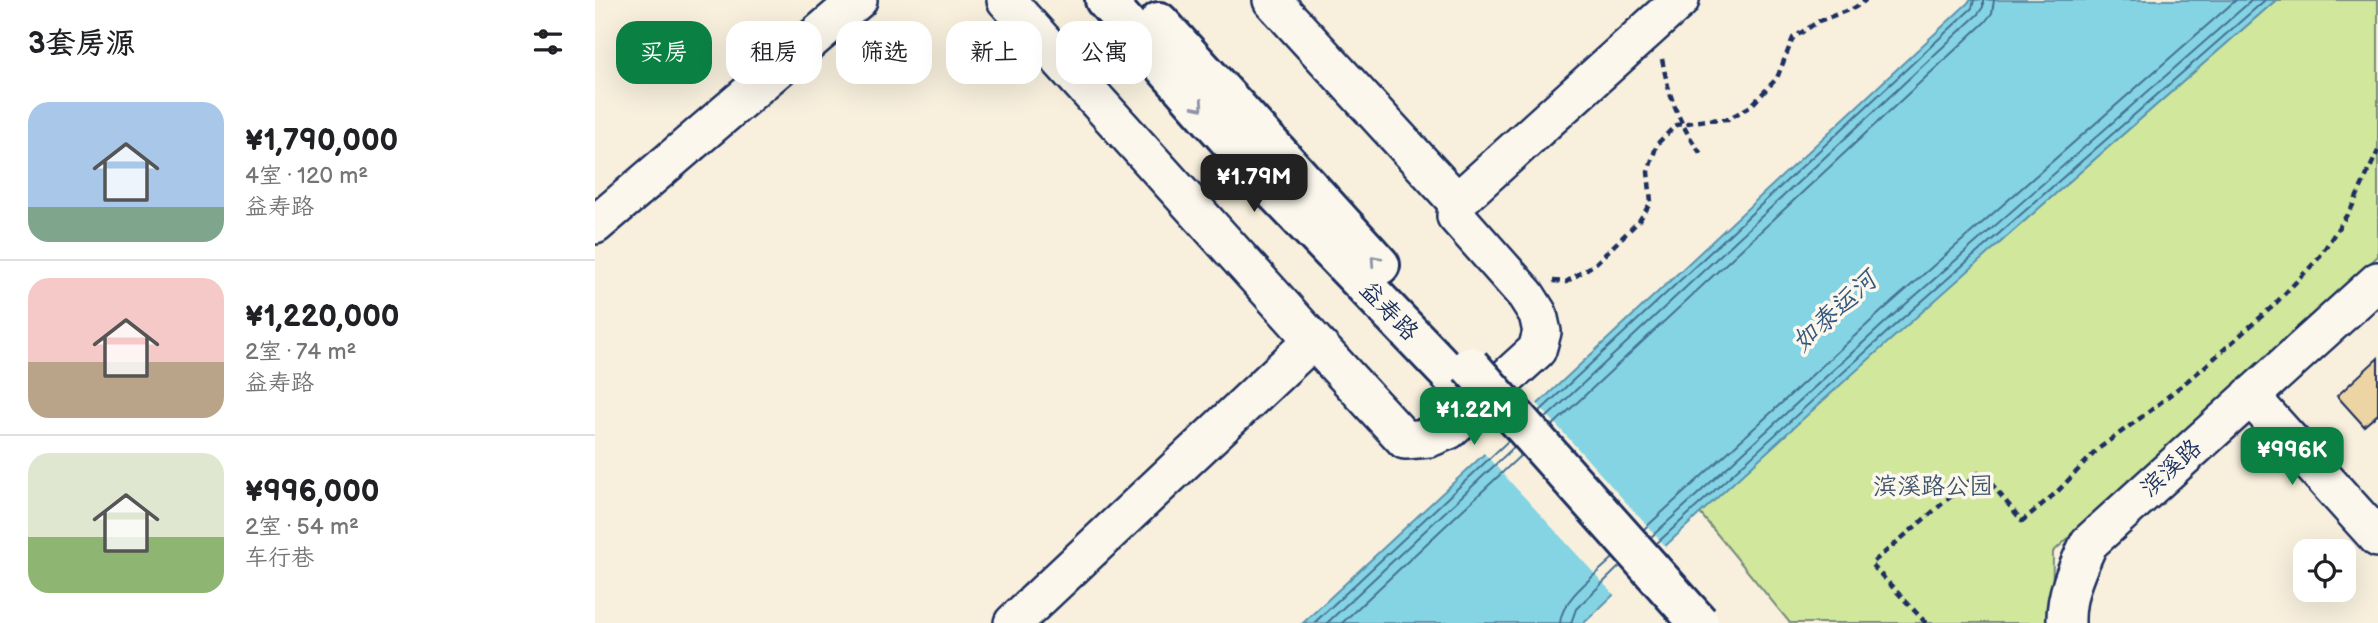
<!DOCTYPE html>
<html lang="zh">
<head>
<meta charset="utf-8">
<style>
  :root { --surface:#fff; --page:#f6f6f6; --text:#202124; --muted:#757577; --line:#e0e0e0; --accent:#0b8043 }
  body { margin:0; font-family:"Balsamiq Sans","LXGW WenKai TC",sans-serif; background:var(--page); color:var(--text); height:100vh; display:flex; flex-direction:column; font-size:26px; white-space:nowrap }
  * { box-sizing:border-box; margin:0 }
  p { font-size:23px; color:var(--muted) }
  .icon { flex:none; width:38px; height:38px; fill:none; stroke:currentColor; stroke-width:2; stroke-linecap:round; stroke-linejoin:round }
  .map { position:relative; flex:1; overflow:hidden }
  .panel { display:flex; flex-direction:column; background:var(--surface); width:595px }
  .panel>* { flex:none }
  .banner { position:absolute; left:21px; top:21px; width:665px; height:63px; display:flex; gap:14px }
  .buttons { position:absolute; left:1698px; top:539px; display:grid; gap:14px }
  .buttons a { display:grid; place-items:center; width:63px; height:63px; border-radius:14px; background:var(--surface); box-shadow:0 7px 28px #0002; font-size:35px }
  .price { position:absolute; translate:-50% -60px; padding:0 16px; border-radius:14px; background:var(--accent); color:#fff; font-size:23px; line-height:46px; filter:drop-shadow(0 2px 4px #0008) }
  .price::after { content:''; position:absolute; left:50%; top:42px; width:21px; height:16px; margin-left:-10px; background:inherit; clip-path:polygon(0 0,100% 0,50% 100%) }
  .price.selected { background:#222; color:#fff }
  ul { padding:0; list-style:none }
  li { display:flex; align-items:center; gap:21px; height:175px; padding:0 28px }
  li+li { border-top:2px solid var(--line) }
  li span { display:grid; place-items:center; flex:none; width:196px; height:140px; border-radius:21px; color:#555 }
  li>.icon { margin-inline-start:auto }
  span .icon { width:84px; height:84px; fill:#fffc; stroke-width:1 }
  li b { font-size:30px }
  h2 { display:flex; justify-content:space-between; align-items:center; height:84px; padding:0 28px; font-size:30px }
  .tag { padding:0 24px; border-radius:21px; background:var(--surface); box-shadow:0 7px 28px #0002; font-size:24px; line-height:63px }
  .tag.selected { background:var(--accent); color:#fff }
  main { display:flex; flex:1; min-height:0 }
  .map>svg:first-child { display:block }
  .green { fill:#d1e79c; stroke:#768b7d; stroke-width:2 }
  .water { fill:#85d4e3; stroke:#5b92ae; stroke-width:2 }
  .pier { fill:#f8f0dd }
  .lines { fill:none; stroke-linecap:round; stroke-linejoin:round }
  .shore { stroke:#457193; stroke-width:2 }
  .building { fill:#edd4a3; stroke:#1b2f5e; stroke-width:2 }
  .minor-casing { stroke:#1b2f5e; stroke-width:42 }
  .major-casing { stroke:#1b2f5e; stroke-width:44 }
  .path { stroke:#1b2f5e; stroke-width:4.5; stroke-dasharray:7 5; stroke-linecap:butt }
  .minor { stroke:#fbf7ec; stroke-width:37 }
  .major { stroke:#fbf7ec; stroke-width:38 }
  .major-bridge-casing { stroke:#1b2f5e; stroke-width:44; stroke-linecap:butt }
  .major-bridge { stroke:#fbf7ec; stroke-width:38 }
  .oneway { stroke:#8b93a5 }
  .labels { text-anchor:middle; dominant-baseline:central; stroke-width:7; stroke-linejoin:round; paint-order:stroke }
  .street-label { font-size:24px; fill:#1b2f5e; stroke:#fbf7ec }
  .park-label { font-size:24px; fill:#3f546a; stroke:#fbf7ec }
  .water-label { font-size:26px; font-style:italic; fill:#36587f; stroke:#fbf7ec }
</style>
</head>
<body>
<main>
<section class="panel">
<h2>3套房源<svg class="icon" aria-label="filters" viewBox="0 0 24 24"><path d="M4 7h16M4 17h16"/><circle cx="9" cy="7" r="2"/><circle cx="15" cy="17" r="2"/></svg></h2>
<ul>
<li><span style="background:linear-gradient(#a9c7e8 75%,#7fa58c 0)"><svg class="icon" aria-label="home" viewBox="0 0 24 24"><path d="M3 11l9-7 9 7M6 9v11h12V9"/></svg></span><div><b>¥1,790,000</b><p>4室 · 120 m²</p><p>益寿路</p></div></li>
<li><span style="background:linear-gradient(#f6c9c9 60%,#b9a48a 0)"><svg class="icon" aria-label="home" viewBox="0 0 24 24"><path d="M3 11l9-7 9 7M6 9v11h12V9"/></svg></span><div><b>¥1,220,000</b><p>2室 · 74 m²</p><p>益寿路</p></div></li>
<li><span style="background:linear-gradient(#dfe7d0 60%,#8fb573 0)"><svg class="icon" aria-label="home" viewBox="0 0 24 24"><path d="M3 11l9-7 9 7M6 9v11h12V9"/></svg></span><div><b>¥996,000</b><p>2室 · 54 m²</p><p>车行巷</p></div></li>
</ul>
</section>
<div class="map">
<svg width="1783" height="623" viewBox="0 0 1783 623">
  <rect width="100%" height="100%" fill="#f8f0dd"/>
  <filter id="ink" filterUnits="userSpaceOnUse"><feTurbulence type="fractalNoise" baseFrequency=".0143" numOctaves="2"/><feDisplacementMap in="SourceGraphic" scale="14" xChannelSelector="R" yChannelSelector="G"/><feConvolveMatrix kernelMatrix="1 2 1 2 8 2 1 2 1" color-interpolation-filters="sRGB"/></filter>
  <g filter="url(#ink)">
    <path class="green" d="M1681 0H1783V256L1458 552 1457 623H1195L1104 512 1305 330Z"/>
    <path class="water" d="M1376 0H1681C1448 205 1213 408 989 623H708Z"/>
    <path class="pier" d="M940 401 1072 548 1021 597 887 451Z"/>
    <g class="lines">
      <path class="shore" d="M944 412 1377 8 1379 0
        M950 419 1383 14 1388 7V0
        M957 426 1390 22 1397 13 1399 0
        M1049 529 1288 310 1641 0
        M1056 537 1295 318 1657 0
        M1061 544 1301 324 1670 0
        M719 623 913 441
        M732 623 919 447
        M747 623 926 455
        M965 623C966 599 1002 574 1018 558
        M976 623 981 609 1025 566"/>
    </g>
    <path class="building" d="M1783 358V414L1769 426 1742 396Z"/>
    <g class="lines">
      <defs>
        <path id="minor" d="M411 0 718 340
          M677 0 862 202
          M0 225 263 0
          M1655 396 1783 538
          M418 623 718 340 810 440 834 438 854 430 942 350 947 332 943 314 931 295 861 216 862 202 1085 0
          M1471 623C1470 594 1482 569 1494 543L1783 281"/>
        <path id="major" d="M510 0 680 192 860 380
          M564 22 785 265"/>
      </defs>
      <use href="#minor" class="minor-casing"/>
      <use href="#major" class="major-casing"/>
      <path class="path" d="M1067 59C1075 101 1083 121 1108 157
        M958 281 971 282 1000 264 1044 221 1056 202 1053 172 1062 144 1081 125 1111 120 1133 119 1156 106 1182 78 1198 38 1224 21 1259 8 1271 0
        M1331 623 1276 564 1386 471 1427 521 1462 492 1503 449 1555 411 1607 369 1677 307 1723 259 1757 207 1783 151"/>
      <use href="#minor" class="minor"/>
      <use href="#major" class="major"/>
      <defs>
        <path id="major-bridge" d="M875 366 1104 623"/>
      </defs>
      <use href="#major-bridge" class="major-bridge-casing"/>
      <use href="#major-bridge" class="major-bridge"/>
    </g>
    <defs><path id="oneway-chevron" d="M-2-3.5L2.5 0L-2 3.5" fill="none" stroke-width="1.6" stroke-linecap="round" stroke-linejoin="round" transform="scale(1.75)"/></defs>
    <g class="oneway">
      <use href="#oneway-chevron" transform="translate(604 106) rotate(49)"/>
      <use href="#oneway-chevron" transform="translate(780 260) rotate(-132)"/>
    </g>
  </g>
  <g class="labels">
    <g class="street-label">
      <text transform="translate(794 311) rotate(46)">益寿路</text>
      <text transform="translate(1576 468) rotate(-42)">滨溪路</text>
    </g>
    <g class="park-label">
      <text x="1338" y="486">滨溪路公园</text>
    </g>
    <g class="water-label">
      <text transform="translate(1240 312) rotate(-43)">如泰运河</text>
    </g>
  </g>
</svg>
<div class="buttons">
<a><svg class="icon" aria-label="locate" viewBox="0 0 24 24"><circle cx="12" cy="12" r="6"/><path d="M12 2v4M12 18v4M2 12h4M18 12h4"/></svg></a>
</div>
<b class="price selected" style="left:659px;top:214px">¥1.79M</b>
<b class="price" style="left:879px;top:447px">¥1.22M</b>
<b class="price" style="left:1697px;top:487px">¥996K</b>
<div class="banner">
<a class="tag selected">买房</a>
<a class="tag">租房</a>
<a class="tag">筛选</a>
<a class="tag">新上</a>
<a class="tag">公寓</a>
</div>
</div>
</main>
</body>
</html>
